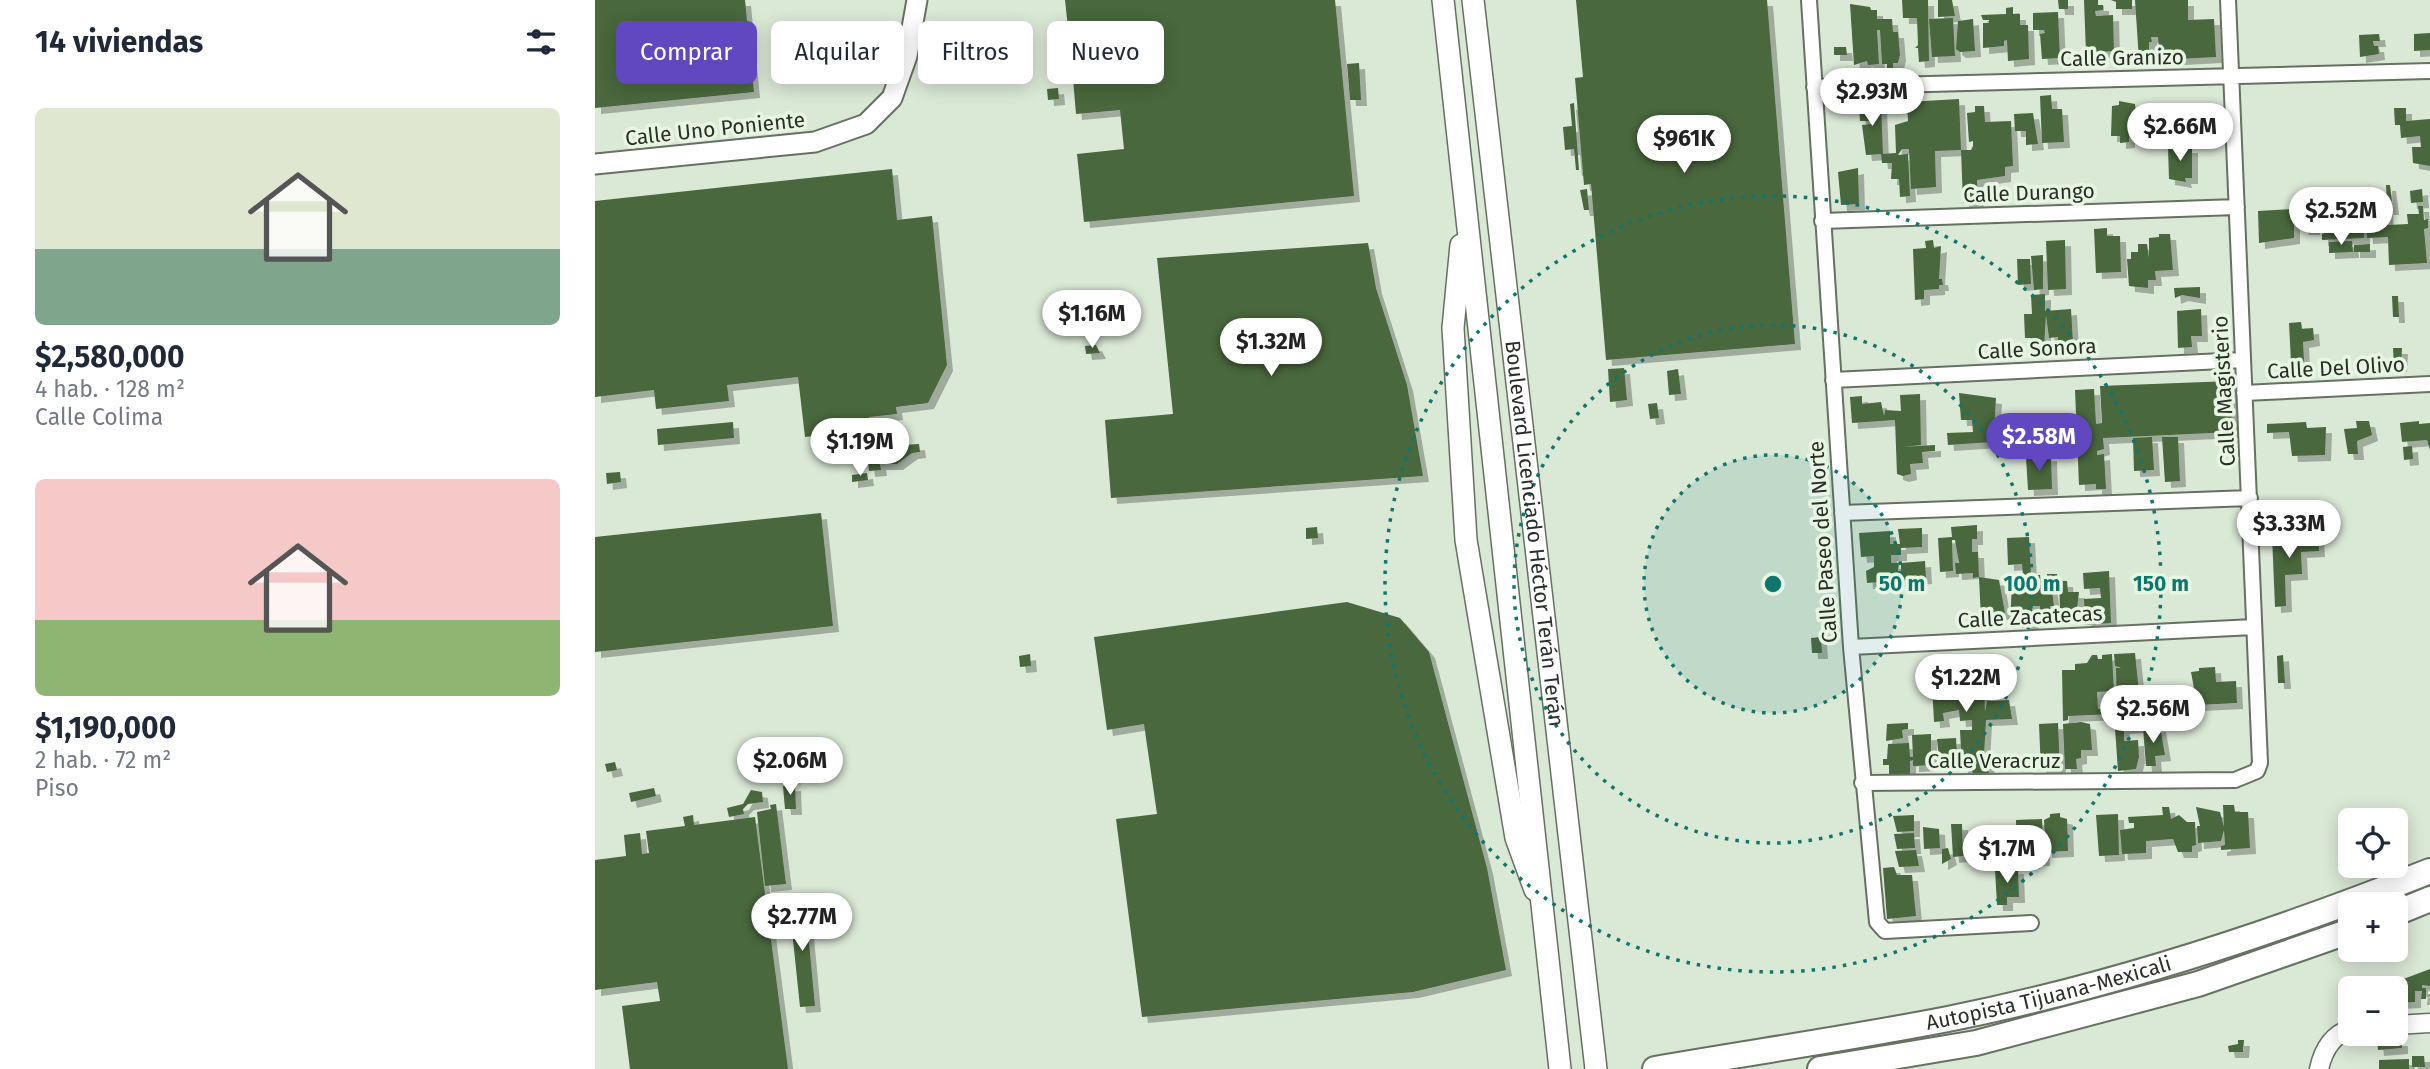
<!DOCTYPE html>
<html lang="es">
<head>
<meta charset="utf-8">
<style>
  :root { --surface:#fff; --page:#f6f6f7; --text:#1f2937; --muted:#747a83; --accent:#6248c0 }
  body { margin:0; font-family:"Fira Sans",sans-serif; background:var(--page); color:var(--text); height:100vh; display:flex; flex-direction:column; font-size:26px; white-space:nowrap }
  * { box-sizing:border-box; margin:0 }
  p { font-size:23px; color:var(--muted) }
  .icon { flex:none; width:38px; height:38px; fill:none; stroke:currentColor; stroke-width:2; stroke-linecap:round; stroke-linejoin:round }
  .map { position:relative; flex:1; overflow:hidden }
  .sheet { display:flex; flex-direction:column; background:var(--surface); width:595px }
  .sheet>* { flex:none }
  .hud { position:absolute; left:21px; top:21px; width:665px; height:63px; display:flex; gap:14px }
  .tools { position:absolute; left:1743px; top:808px; display:grid; gap:14px }
  .tools a { display:grid; place-items:center; width:70px; height:70px; border-radius:10px; background:var(--surface); box-shadow:0 4px 18px #0003; font-size:35px }
  .price { position:absolute; translate:-50% -60px; padding:0 16px; border-radius:24px; background:#fff; color:#222; font-size:23px; line-height:46px; filter:drop-shadow(0 2px 4px #0008) }
  .price::after { content:''; position:absolute; left:50%; top:42px; width:21px; height:16px; margin-left:-10px; background:inherit; clip-path:polygon(0 0,100% 0,50% 100%) }
  .price.current { background:var(--accent); color:#fff }
  ul { padding:0; list-style:none }
  li { display:grid; align-content:center; gap:14px; height:371px; padding:0 35px }
  li span { display:grid; place-items:center; height:217px; border-radius:10px; color:#555 }
  li>.icon { margin-inline-start:auto }
  span .icon { width:126px; height:126px; fill:#fffc; stroke-width:1 }
  li b { font-size:30px }
  h2 { display:flex; justify-content:space-between; align-items:center; height:84px; padding:0 35px; font-size:30px }
  .tag { padding:0 24px; border-radius:10px; background:var(--surface); box-shadow:0 4px 18px #0003; font-size:24px; line-height:63px }
  .tag.current { background:var(--accent); color:#fff }
  main { display:flex; flex:1; min-height:0 }
  .map>svg:first-child { display:block }
  .building { fill:#48673e; filter:url(#shadow) }
  .lines { fill:none; stroke-linecap:round; stroke-linejoin:round }
  .minor-casing { stroke:#657161; stroke-width:18 }
  .tertiary-casing { stroke:#657161; stroke-width:21 }
  .secondary-casing { stroke:#657161; stroke-width:23 }
  .primary-casing { stroke:#657161; stroke-width:24 }
  .motorway-casing { stroke:#657161; stroke-width:28 }
  .minor { stroke:#fff; stroke-width:14 }
  .tertiary { stroke:#fff; stroke-width:18 }
  .secondary { stroke:#fff; stroke-width:19 }
  .primary { stroke:#fff; stroke-width:21 }
  .motorway { stroke:#fff; stroke-width:24 }
  .ring { fill:none; stroke:#0f766e; stroke-width:3.5; stroke-dasharray:3.5 7 }
  .labels { text-anchor:middle; dominant-baseline:central; stroke-width:7; stroke-linejoin:round; paint-order:stroke }
  .street-label { font-size:21px; fill:#292e27; stroke:#e7f6e3 }
  .centre { fill:#0f766e; stroke:#e7f6e3; stroke-width:3.5 }
  .ring-label { font-size:21px; text-anchor:middle; font-weight:bold; fill:#0f766e; stroke:#e7f6e3; stroke-width:7; stroke-linejoin:round; paint-order:stroke }
</style>
</head>
<body>
<main>
<section class="sheet">
<h2>14 viviendas<svg class="icon" aria-label="filters" viewBox="0 0 24 24"><path d="M4 7h16M4 17h16"/><circle cx="9" cy="7" r="2"/><circle cx="15" cy="17" r="2"/></svg></h2>
<ul>
<li><span style="background:linear-gradient(#dfe7d0 65%,#7fa58c 0)"><svg class="icon" aria-label="home" viewBox="0 0 24 24"><path d="M3 11l9-7 9 7M6 9v11h12V9"/></svg></span><div><b>$2,580,000</b><p>4 hab. · 128 m²</p><p>Calle Colima</p></div></li>
<li><span style="background:linear-gradient(#f6c9c9 65%,#8fb573 0)"><svg class="icon" aria-label="home" viewBox="0 0 24 24"><path d="M3 11l9-7 9 7M6 9v11h12V9"/></svg></span><div><b>$1,190,000</b><p>2 hab. · 72 m²</p><p>Piso</p></div></li>
</ul>
</section>
<div class="map">
<svg width="1835" height="1069" viewBox="0 0 1835 1069">
  <defs>
    <filter id="shadow"><feDropShadow dx="6" dy="6" stdDeviation="0" flood-color="#0004"/></filter>
  </defs>
  <rect width="100%" height="100%" fill="#dae8d6"/>
  <path class="building" d="M0 0H150L159 92 0 108Z
    M470 0H740L759 196 489 222 482 154 529 149 525 110 481 114 477 67 467 68 466 57 476 56Z
    M981 0H1172L1200 344 1011 360 996 184 989 185 980 78 988 77Z
    M1307 0H1333L1334 61 1324 62 1323 48H1320L1323 45 1322 18H1308Z
    M1343 0H1357L1360 16 1343 17Z
    M1463 0H1473V9H1464Z
    M1489 0H1503V5H1508V10L1500 11 1501 16 1518 15 1519 51 1491 53Z
    M1516 0H1537V9H1521V2Z
    M1540 0H1593V20L1619 19 1621 57 1565 60 1563 37H1556L1557 42H1554V59L1544 60Z
    M1255 4 1275 7 1276 10H1282V19H1297L1298 32H1303L1305 55 1303 63H1298V71H1292V64H1287L1285 30H1282L1284 64 1273 65 1272 61 1259 65Z
    M1418 7V14H1425V25H1433L1434 59 1413 61 1412 40 1409 41V46L1388 48V23H1394V20H1388L1386 15 1411 14V8Z
    M1463 12 1465 58 1447 59 1445 34 1450 33 1449 30H1438V13Z
    M1358 18 1360 56 1337 57 1334 19Z
    M1378 19 1380 51 1365 52 1361 49 1363 21Z
    M1835 33V50L1819 51V34Z
    M1784 34 1785 41H1778L1779 46H1783L1784 54 1765 57 1764 35Z
    M1239 47H1251L1252 55H1239Z
    M764 63 766 100H755L752 64Z
    M463 88 464 99 453 100 452 89Z
    M1456 95 1457 109H1467L1469 142 1447 143 1445 96Z
    M1364 99 1366 150 1340 151 1341 187 1316 189 1314 149H1307L1303 155 1313 154 1315 196 1305 197 1304 179H1296L1297 163H1287L1286 154 1301 153 1300 125 1313 121 1312 102Z
    M1524 101 1540 104 1544 134 1534 135V142L1525 143V136H1516L1517 106 1524 105Z
    M979 103 984 170H981L979 149 970 150 968 127 977 126 975 104Z
    M1286 104 1288 154 1271 155 1267 125 1277 124 1276 121H1265L1264 105Z
    M1380 106H1389L1390 122 1416 121 1418 166 1410 167V176L1382 180 1383 203H1368L1366 150H1376L1378 146V141L1374 142 1372 113 1380 112Z
    M1799 108H1811V121L1835 119V166L1818 163 1817 147H1826L1825 136 1806 138 1805 125H1800Z
    M1438 113 1443 144 1431 145V131H1420L1419 114Z
    M1573 147H1597V178H1590L1591 182 1574 179Z
    M1263 168 1264 204 1246 205 1243 172Z
    M297 169 302 220 337 216 352 365 333 403 301 407 302 414 274 417 276 430 210 437 203 377 132 385 134 401 61 409 59 390 0 397V201Z
    M1791 185H1795L1798 209H1792L1793 225 1813 224 1812 214H1824L1823 206H1828L1829 220 1833 219V228L1829 229 1832 263 1794 265 1793 237 1772 238 1771 226H1777L1776 206 1792 205Z
    M992 189 994 210H989L985 190Z
    M1827 189 1828 202 1816 203 1815 191Z
    M1768 206V213L1774 212 1775 223H1769V238L1727 240V234L1756 226V223L1751 224 1750 207Z
    M1718 208 1719 229H1708L1704 219H1699V238L1664 243 1663 211Z
    M1512 228V236H1525L1526 272 1501 273 1499 229Z
    M1564 234H1575L1578 270 1560 271 1561 280H1553V288L1534 286 1532 259H1536V252H1543V244H1552L1554 258V238L1564 237Z
    M1338 240 1339 248 1346 246 1344 279H1347L1348 285H1344V289L1329 290V299L1320 300 1318 249 1331 248 1330 241Z
    M1470 240 1471 289 1453 290 1451 241Z
    M1757 241 1758 252 1734 253V242Z
    M773 243 781 288 812 385 828 476 516 498 510 420 578 414 562 258Z
    M1775 244V252H1759V245Z
    M1448 255V289L1439 290 1436 256Z
    M1422 259H1435L1436 284 1423 285Z
    M1605 287V298L1587 295 1580 298 1579 288Z
    M1450 294V311L1476 309 1478 343 1463 344V337L1454 338 1451 315 1449 348H1440L1439 338H1430L1429 314H1437L1436 295Z
    M1797 296H1803L1804 317H1798Z
    M1606 309 1607 336H1596L1597 347 1583 348 1582 311Z
    M1706 322 1707 329 1718 328 1719 340 1708 342 1709 361 1696 362 1694 323Z
    M501 345 505 353 491 354 490 346Z
    M1798 348H1807L1806 366 1799 367Z
    M1029 368 1032 400 1015 402 1013 369Z
    M1083 369 1086 394 1074 395 1072 371Z
    M1636 381 1638 432 1508 438 1509 449 1502 451V455L1509 454 1511 489H1501V484L1484 485 1480 390 1499 389 1501 424 1507 423 1505 386Z
    M1364 393 1401 398 1399 432H1392V438L1398 437V442L1353 445 1352 433 1378 432 1377 420H1366Z
    M1325 394 1326 445 1307 447 1340 445V451L1327 452 1328 463 1315 464 1316 474 1308 476 1302 474 1300 420 1257 423 1255 397 1267 396V404L1286 402 1289 416 1290 410 1306 411 1305 395Z
    M1062 403 1064 418 1055 419 1053 404Z
    M1761 421H1774L1777 435 1762 441 1763 454H1753L1749 429 1762 428Z
    M1824 421V424L1835 423V450L1832 440 1807 442 1805 423Z
    M138 422 139 438 63 445 62 429Z
    M1711 422 1712 428 1731 427 1730 455 1697 456 1694 432 1672 433V424Z
    M1557 437 1559 470 1539 471 1538 438Z
    M1567 437H1583L1585 481 1570 482Z
    M307 438 308 445 324 444 325 452 317 453 302 464H285L286 470 274 471 271 441Z
    M1817 446 1818 459 1809 460 1808 447Z
    M1456 455 1457 489 1433 490 1431 457Z
    M25 472 26 482 12 484 11 473Z
    M272 473 273 480 257 482V475Z
    M226 513 238 626 0 652V537Z
    M1382 525V539H1377V552H1383L1384 577 1378 578V573L1361 574 1360 563H1364L1360 540H1357L1358 571 1345 572 1343 538 1357 537 1356 527Z
    M722 527 723 538 711 539V528Z
    M1327 528V547L1306 548V555H1296V563H1304L1303 571H1306V563L1330 561 1331 578 1272 583 1271 571 1279 567V556L1266 557 1264 533 1295 531V544H1305L1303 529Z
    M1723 534 1724 551 1706 552 1707 574 1690 575 1691 606 1680 607 1677 536Z
    M1434 537 1436 575H1428L1427 564 1413 565 1412 538Z
    M1514 571 1516 623 1490 625 1489 599 1506 598 1505 588 1489 589 1488 573Z
    M1452 574H1462L1463 583H1456L1459 606H1455V610L1445 611V606H1437L1438 627 1427 628 1426 621H1415L1417 585 1436 586V575H1445L1446 583 1452 582Z
    M1384 577 1404 580 1410 613 1386 619Z
    M1464 581H1472L1473 592H1484L1482 609 1465 610Z
    M752 602 805 618 834 652 892 868 911 970 818 992 547 1017 521 819 562 814 549 724 512 730 499 637Z
    M1226 637 1227 653H1217L1216 638Z
    M1540 653 1545 702 1535 703V713H1545L1546 727 1529 728V741L1543 740 1544 757 1541 769 1523 771 1519 714 1473 716V720L1468 721 1467 670H1480V664L1492 663 1497 655H1502L1503 659H1507V655L1517 654 1519 691 1502 692 1503 709 1519 708 1522 714 1521 668H1526L1520 666 1519 654Z
    M435 654 436 666 425 667 424 656Z
    M1688 655 1690 683H1683L1682 656Z
    M1362 662 1363 680 1376 679 1377 693 1386 692 1389 687 1390 712 1392 701 1414 700 1417 719 1391 720 1389 755H1393L1394 778 1383 779V775H1378L1377 770 1367 769 1365 730H1377V720L1365 721 1364 710 1348 713 1349 721 1339 722 1336 663Z
    M1388 662V669L1376 670 1375 663Z
    M1620 667 1621 682 1641 681 1642 703 1602 705 1596 672 1604 671V668Z
    M1486 722 1495 724 1497 750H1486V758L1481 759 1482 769H1470L1468 724Z
    M1313 723V729L1307 730 1308 738 1291 741 1292 724Z
    M1463 723 1465 770 1446 771 1444 724Z
    M1565 726 1570 755 1560 756 1561 766H1551L1548 727Z
    M1336 734V757L1340 760H1336L1337 765 1318 766V760L1315 761V777L1294 781V765H1288V759H1292L1293 744 1314 743 1315 757H1318L1317 735Z
    M1361 738 1362 757 1344 759 1342 739Z
    M20 762 22 770 12 772 10 764Z
    M200 785 201 809H190L188 786Z
    M59 788 61 796 36 802 34 793Z
    M156 790 167 792 168 802 153 804 148 809 149 814 134 817 132 808 148 804Z
    M181 804 191 884 170 886 162 812 176 809 175 805Z
    M1628 805H1639L1640 812H1653L1655 848 1626 850V846L1630 845 1629 830 1626 841 1603 843 1602 826H1605L1601 807 1625 812 1629 827Z
    M1567 807H1574L1576 819 1584 815 1592 822H1600L1601 845 1597 846V852H1583L1578 839 1551 841V853L1527 854 1525 830 1539 828V823H1534L1533 817 1568 815Z
    M1465 813V817L1472 819 1473 851 1451 852 1449 820 1455 817V814Z
    M1523 814 1524 855 1504 856 1501 815Z
    M98 815 99 825 160 817 193 1069H35L27 1006 65 1001 62 982 0 990V860L31 856 29 835 45 833 47 854 54 853 51 831 90 826 88 817Z
    M1319 815V831L1302 832 1298 816Z
    M1447 819 1449 860 1422 861 1421 820Z
    M1356 824H1367L1368 856 1358 857Z
    M1328 827 1344 829 1345 848 1329 849Z
    M1319 833 1320 848 1302 849 1299 834Z
    M1353 848 1356 859 1347 864V849Z
    M1321 850 1324 866 1304 867 1300 851Z
    M1299 867 1302 875H1317L1321 916 1292 919 1288 868Z
    M1423 868 1424 897H1412V905H1402L1400 869Z
    M210 900 220 1006 205 1007 194 901Z
    M1835 969V986L1827 985V988H1831V999H1826L1827 991H1820V1002L1801 1003V989H1782Z
    M1643 1040H1649L1648 1052H1634L1633 1046 1643 1044Z
    M1782 1040H1807V1048L1783 1050Z
    M1817 1056H1829L1830 1067H1817Z
    M1814 1059V1069H1784V1060Z"/>
  <g class="lines">
    <defs>
      <path id="minor" d="M1214 0 1256 647 1282 922 1290 931 1436 923
        M1219 87 1835 71
        M1227 221 1642 207
        M1238 380 1648 360
        M1649 393 1835 384
        M1247 513 1655 498
        M1256 647 1659 627
        M1267 783 1640 780 1662 771 1665 763 1633 0"/>
      <path id="tertiary" d="M1801 1025 1835 1023
        M1724 1069C1728 1051 1737 1035 1755 1029"/>
      <path id="secondary" d="M0 164 220 142 271 124 297 98 312 56 322 0"/>
      <g id="primary">
        <path d="M848 0 965 1069"/>
        <path id="s1" d="M878 0 1001 1069"/>
        <path d="M866 245 858 328 871 540 921 838 940 890"/>
      </g>
      <g id="motorway">
        <path d="M1801 913 1835 899"/>
        <path id="s2" d="M1060 1069C1158 1052 1256 1038 1353 1019 1519 986 1679 933 1835 871"/>
        <path d="M1225 1069 1381 1043 1603 984 1755 931"/>
      </g>
    </defs>
    <use href="#minor" class="minor-casing"/>
    <use href="#tertiary" class="tertiary-casing"/>
    <use href="#secondary" class="secondary-casing"/>
    <use href="#primary" class="primary-casing"/>
    <use href="#motorway" class="motorway-casing"/>
    <use href="#minor" class="minor"/>
    <use href="#tertiary" class="tertiary"/>
    <use href="#secondary" class="secondary"/>
    <use href="#primary" class="primary"/>
    <use href="#motorway" class="motorway"/>
  </g>
  <circle cx="1178" cy="584" r="129" fill="#0f766e" fill-opacity=".12"/>
  <g class="ring">
    <circle cx="1178" cy="584" r="129"/>
    <circle cx="1178" cy="584" r="259"/>
    <circle cx="1178" cy="584" r="388"/>
  </g>
  <g class="labels">
    <g class="street-label">
      <text transform="translate(1527 58) rotate(-1)">Calle Granizo</text>
      <text transform="translate(120 129) rotate(-6)">Calle Uno Poniente</text>
      <text transform="translate(1434 193) rotate(-2)">Calle Durango</text>
      <text transform="translate(1442 349) rotate(-3)">Calle Sonora</text>
      <text transform="translate(1741 368) rotate(-3)">Calle Del Olivo</text>
      <text transform="translate(1629 391) rotate(-93)">Calle Magisterio</text>
      <text stroke="none"><textPath href="#s1" startOffset="537">Boulevard Licenciado Héctor Terán Terán</textPath></text>
      <text transform="translate(1228 542) rotate(-94)">Calle Paseo del Norte</text>
      <text transform="translate(1435 617) rotate(-3)">Calle Zacatecas</text>
      <text x="1399" y="761">Calle Veracruz</text>
      <text stroke="none"><textPath href="#s2" startOffset="401">Autopista Tijuana-Mexicali</textPath></text>
    </g>
  </g>
  <circle cx="1178" cy="584" r="10" class="centre"/>
  <g class="ring-label">
    <text x="1307" y="591">50 m</text>
    <text x="1437" y="591">100 m</text>
    <text x="1566" y="591">150 m</text>
  </g>
</svg>
<div class="tools">
<a><svg class="icon" aria-label="locate" viewBox="0 0 24 24"><circle cx="12" cy="12" r="6"/><path d="M12 2v4M12 18v4M2 12h4M18 12h4"/></svg></a>
<a>+</a>
<a>−</a>
</div>
<b class="price" style="left:1277px;top:128px">$2.93M</b>
<b class="price" style="left:1585px;top:163px">$2.66M</b>
<b class="price" style="left:1089px;top:175px">$961K</b>
<b class="price" style="left:1746px;top:247px">$2.52M</b>
<b class="price" style="left:497px;top:350px">$1.16M</b>
<b class="price" style="left:676px;top:378px">$1.32M</b>
<b class="price current" style="left:1444px;top:473px">$2.58M</b>
<b class="price" style="left:265px;top:478px">$1.19M</b>
<b class="price" style="left:1694px;top:560px">$3.33M</b>
<b class="price" style="left:1371px;top:714px">$1.22M</b>
<b class="price" style="left:1558px;top:745px">$2.56M</b>
<b class="price" style="left:195px;top:797px">$2.06M</b>
<b class="price" style="left:1412px;top:885px">$1.7M</b>
<b class="price" style="left:207px;top:953px">$2.77M</b>
<div class="hud">
<a class="tag current">Comprar</a>
<a class="tag">Alquilar</a>
<a class="tag">Filtros</a>
<a class="tag">Nuevo</a>
</div>
</div>
</main>
</body>
</html>
